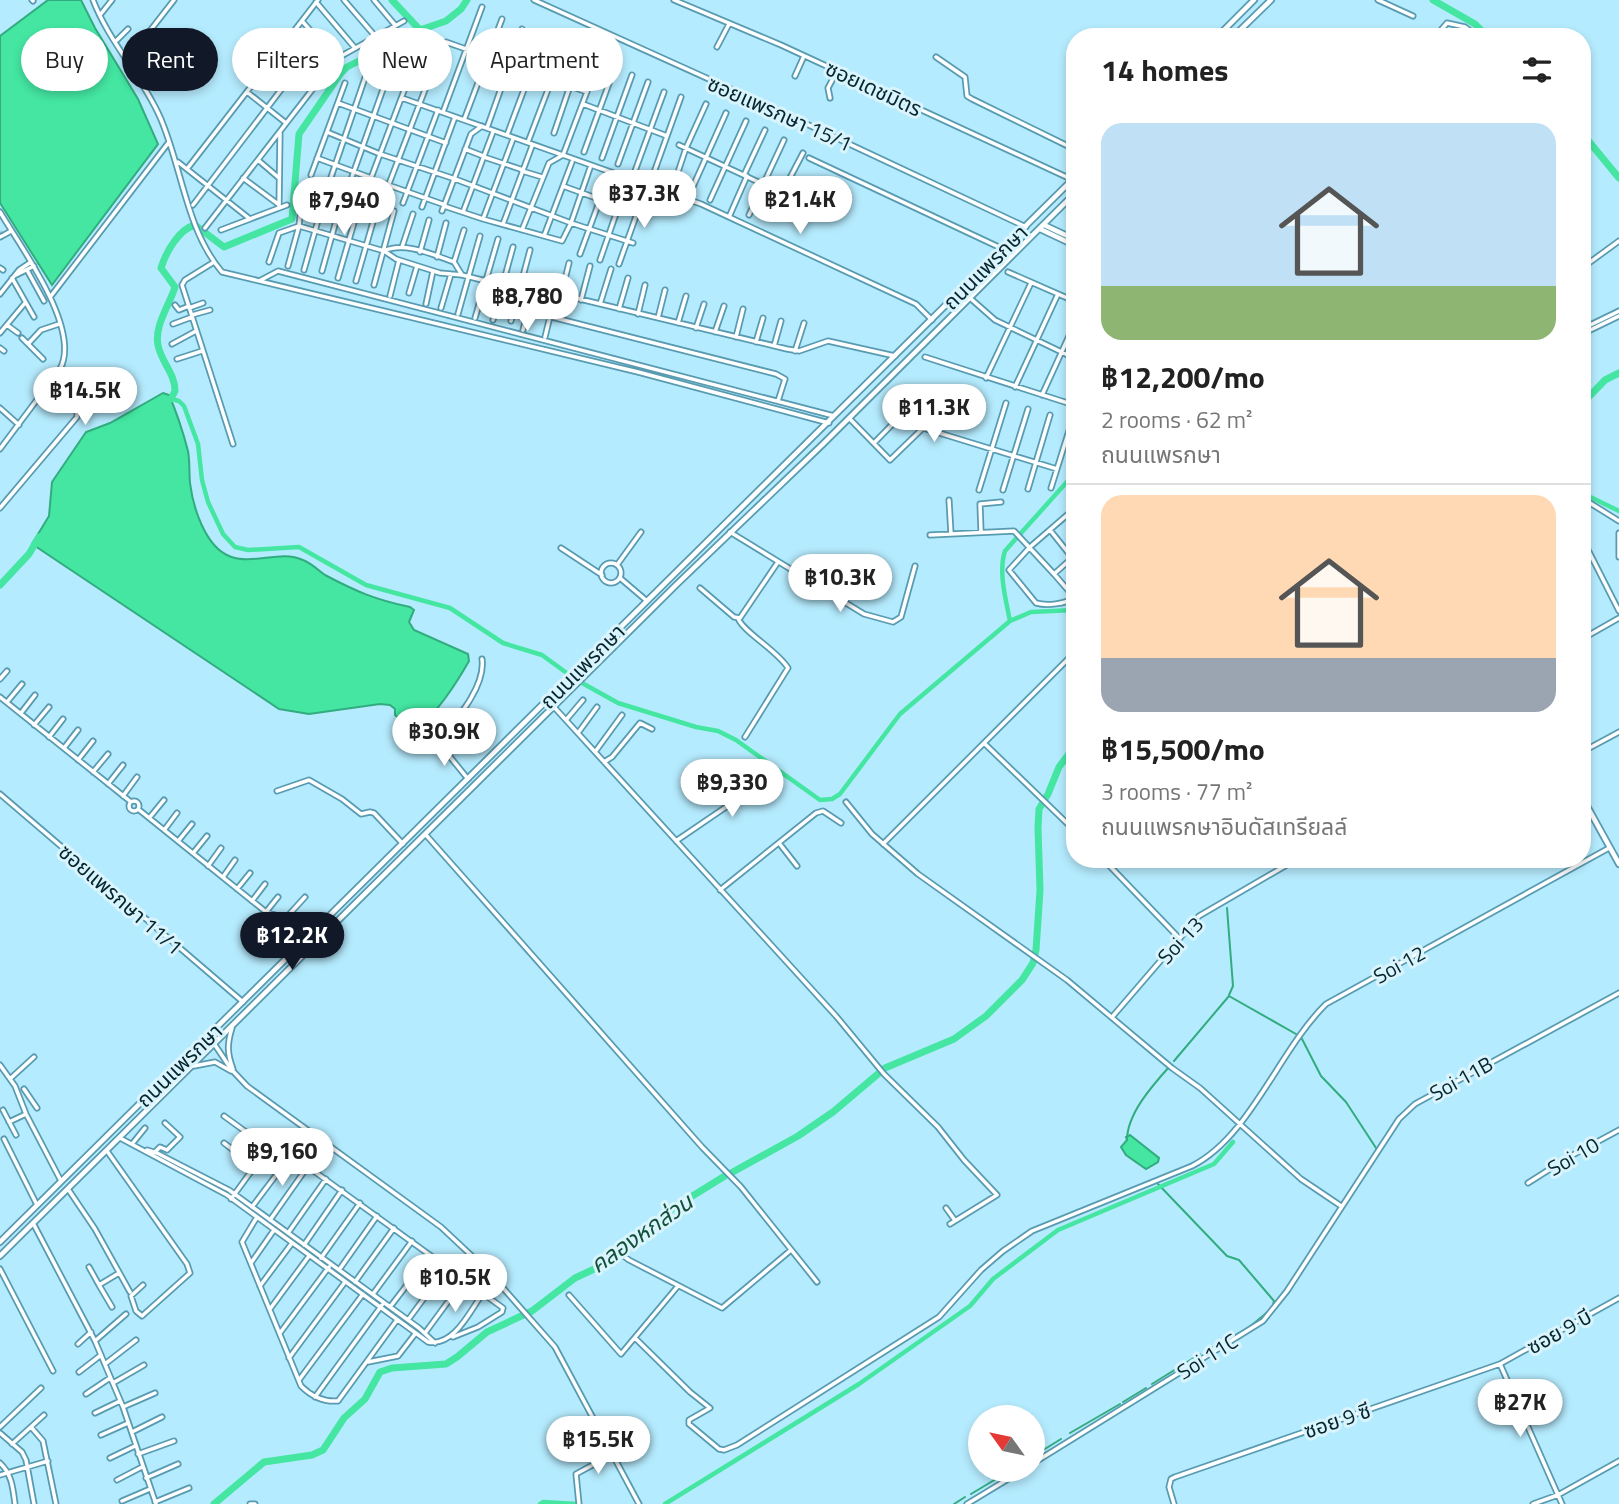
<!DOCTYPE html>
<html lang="en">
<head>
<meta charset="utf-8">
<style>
  :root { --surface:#fff; --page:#f6f6f6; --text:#222; --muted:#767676; --line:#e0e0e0; --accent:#111827 }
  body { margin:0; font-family:"Titillium Web","Noto Sans Thai",sans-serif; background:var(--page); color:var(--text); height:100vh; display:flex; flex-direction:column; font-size:26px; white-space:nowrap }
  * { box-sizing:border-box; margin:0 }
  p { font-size:23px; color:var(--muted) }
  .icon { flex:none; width:38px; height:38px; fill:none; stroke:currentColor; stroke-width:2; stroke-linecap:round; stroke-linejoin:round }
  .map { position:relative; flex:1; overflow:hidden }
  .sheet { position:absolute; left:1066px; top:28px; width:525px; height:840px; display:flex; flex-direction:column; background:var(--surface); border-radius:28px; box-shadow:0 4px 10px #0003 }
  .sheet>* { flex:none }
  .guide { position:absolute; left:21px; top:28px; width:665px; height:63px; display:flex; gap:14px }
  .needle { width:46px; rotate:303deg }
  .fabs { position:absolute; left:968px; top:1405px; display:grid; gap:14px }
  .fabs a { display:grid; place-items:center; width:77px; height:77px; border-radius:50%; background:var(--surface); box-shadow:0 4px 10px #0003; font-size:35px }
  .price { position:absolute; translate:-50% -60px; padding:0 16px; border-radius:24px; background:#fff; color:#222; font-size:23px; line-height:46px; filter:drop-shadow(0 2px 4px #0008) }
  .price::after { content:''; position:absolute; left:50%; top:42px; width:21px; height:16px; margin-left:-10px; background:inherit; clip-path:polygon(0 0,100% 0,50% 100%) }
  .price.selected { background:var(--accent); color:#fff }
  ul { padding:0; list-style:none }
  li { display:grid; align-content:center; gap:14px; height:371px; padding:0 35px }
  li+li { border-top:2px solid var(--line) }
  li span { display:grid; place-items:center; height:217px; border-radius:21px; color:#555 }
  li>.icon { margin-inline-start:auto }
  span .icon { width:126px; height:126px; fill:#fffc; stroke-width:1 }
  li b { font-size:30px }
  h2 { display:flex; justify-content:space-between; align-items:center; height:84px; padding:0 35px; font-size:30px }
  .chip { padding:0 24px; border-radius:32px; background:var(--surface); box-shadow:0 4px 10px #0003; font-size:24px; line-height:63px }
  .chip.selected { background:var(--accent); color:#fff }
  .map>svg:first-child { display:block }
  .water { fill:#44e6a2; stroke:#32ac7f; stroke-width:2 }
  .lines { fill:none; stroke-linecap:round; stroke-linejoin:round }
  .stream { stroke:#32ac7f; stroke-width:2 }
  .canal { stroke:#44e6a2; stroke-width:4.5 }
  .river { stroke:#44e6a2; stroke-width:7 }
  .minor-tunnel { stroke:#92c3d4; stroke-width:3.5; stroke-dasharray:3.5 2; stroke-linecap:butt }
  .minor-casing { stroke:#589bb1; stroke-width:7 }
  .major-casing { stroke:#589bb1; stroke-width:8 }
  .minor { stroke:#fff; stroke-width:3.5 }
  .major { stroke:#fff; stroke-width:4.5 }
  .labels { text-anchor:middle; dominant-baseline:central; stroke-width:6; stroke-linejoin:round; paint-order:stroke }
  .street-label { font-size:21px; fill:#07252d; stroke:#d9f4fd }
  .water-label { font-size:23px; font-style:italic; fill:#125137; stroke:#d9f4fd }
</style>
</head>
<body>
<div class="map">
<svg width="1619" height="1504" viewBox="0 0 1619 1504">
  <rect width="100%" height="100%" fill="#b5ebfe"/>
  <path class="water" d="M48 0H81L95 28 138 99 158 144 52 285 0 203V36Z
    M163 393 169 395C177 413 183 432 188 451 190 462 189 472 190 483 193 507 205 546 229 556 253 566 280 549 303 560 311 563 318 570 325 575 355 591 376 600 410 607L414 610 409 622 414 630 468 654 469 661C456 684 440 708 421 726L409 727 395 715V709L390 705 380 704 309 714 279 709 32 544 49 516 52 482 86 432 110 423Z
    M1130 1135 1159 1158 1158 1162 1146 1169 1126 1155 1121 1147 1127 1140 1126 1137Z"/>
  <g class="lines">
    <path class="stream" d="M1227 908 1233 986 1229 995
      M1301 1037 1321 1076 1346 1102 1376 1148
      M1174 1061 1229 996 1296 1034
      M1127 1140C1127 1114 1152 1086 1169 1067
      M1158 1184 1227 1256 1239 1260 1274 1301 1273 1305
      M1206 1351 1247 1329 1270 1310
      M1152 1384 1200 1354
      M1123 1402 1146 1388
      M1070 1433 1120 1404
      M1032 1457 1061 1439
      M971 1494 1006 1473
      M954 1504 965 1497"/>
    <path class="canal" d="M171 399 179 401 184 406 198 444 202 480 208 502 223 534 235 547 248 550 299 547 366 585 450 608 503 643 542 655 575 679 618 703 696 727 718 731 736 740 820 800 832 799 840 794 900 714 1010 621 1031 612 1074 610
      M1582 493 1619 511
      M1010 621C1006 600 998 572 1005 551L1074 474
      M540 1504 543 1502 577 1504
      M665 1504 859 1384 970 1306 993 1279 1058 1230 1214 1164 1233 1142"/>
    <path class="river" d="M392 0 420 30
      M1433 0 1475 24 1488 37
      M1582 133 1619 178
      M162 403 171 399 175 391C175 373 161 362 158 345 154 326 170 304 175 287L161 268C166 252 179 229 195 225L224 247 292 219 299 134 341 73 347 67 420 30 446 21 461 9 467 0
      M1582 404 1605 380 1619 373
      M0 585 29 554 39 537
      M731 1173 798 1136 833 1112 885 1068 954 1039 986 1016 1022 980 1033 963 1036 950 1040 890 1038 828 1039 809 1048 794 1059 767 1074 747
      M214 1504 264 1462 312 1455 323 1450 344 1418 365 1399 380 1372 392 1368 446 1364 457 1357 487 1332 532 1311 575 1278 607 1263 644 1235 673 1208 728 1174"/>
    <path class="minor-tunnel" d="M0 234 3 232"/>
    <defs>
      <path id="minor" d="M32 0 33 1
        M93 0C109 42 142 76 160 117 182 167 186 230 222 272L638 372 829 423
        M344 0 375 36
        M374 0 395 25
        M534 0 764 104 1026 227
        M674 0 781 45 1073 180
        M1378 0 1413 16
        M316 2 355 48
        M100 15 112 0
        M302 21 336 59
        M1435 37 1447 23 1465 27 1478 37
        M117 40 128 29
        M717 47 729 24
        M936 57 965 77 967 96 972 99 1074 149
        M128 59 174 0
        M795 76 804 56
        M573 87 584 56
        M247 92 286 123
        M402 98 701 204 916 304 932 320
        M830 98 828 88 837 71
        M338 103 446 143
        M583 104 667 136
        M443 112 482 7
        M464 120 502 19
        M487 128 522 29
        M327 132 380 154 455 179 571 223 633 243
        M554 133 570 86
        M507 135 543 39
        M528 142 552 79
        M679 145 782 193 803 153
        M465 149 483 156
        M584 152 615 67
        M484 157 523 170
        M317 158 371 178
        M602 158 632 75
        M809 158 1003 249
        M258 160 279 178
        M178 162 250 219 287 205
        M618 164 648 82
        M187 169 318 0
        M522 171 542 177
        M635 171 664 92
        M311 175 345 83
        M744 175 765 130
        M243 178 278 204
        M652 178 681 97
        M371 179 445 205
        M329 183 367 72 407 56 436 61
        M674 184 686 148 706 104
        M563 186 648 217
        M348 188 393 61
        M691 191 726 113
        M365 194 416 59
        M384 197 436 61 446 42 587 92
        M710 200 746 121
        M403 203 438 110
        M193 205 319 40
        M444 206 483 219 562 241 571 223 590 168
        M422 207 455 117
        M279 208 280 133
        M442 211 471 134 482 126
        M0 212C20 246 82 329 60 369L0 449
        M463 212 493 132
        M749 215 784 140
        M729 217 747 176
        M483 219 513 139
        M503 224 532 146
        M205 228 336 59 404 21
        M221 230 250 219
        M522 230 549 163 563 155 599 60
        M4 235 11 231
        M544 236 572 162
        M0 237 2 236
        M402 247 413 214
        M384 251C405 241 433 255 454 262L462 275
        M420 252 429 220
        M580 254 609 175
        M437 257 446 223
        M600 260 627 182
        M214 262 185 280 182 285 233 444
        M269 262 279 233 299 226 384 251 396 259 440 273 462 275 502 285 534 288 787 349 799 351 828 341 895 356
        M454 262 464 230
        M619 264 646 188
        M288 266 299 226 303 187
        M0 268 3 270
        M1582 268 1619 241
        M27 270 44 301
        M304 270 326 192
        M322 271 343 196
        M1008 272 1074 301
        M16 275 34 266
        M12 278 34 317
        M338 278 360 202
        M261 280 278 271 834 416
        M356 281 377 208
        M374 285 394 211
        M409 293 417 266
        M0 294 19 270 31 262
        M561 295 569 263
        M51 296 169 142
        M390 296 399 260
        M970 298 995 320 1074 358
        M581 300 590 266
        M426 304 433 271
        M600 304 611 269
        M175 305 179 310 189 306
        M189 308 203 303
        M441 308 451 274
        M619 309 628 278
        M528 311 776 374 785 379 778 401
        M458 314 480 236
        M638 314 645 285
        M192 315 210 310
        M475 318 498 239
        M658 318 665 290
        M493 320 513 247
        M511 321 530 250
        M678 323 686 296
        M173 324 192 317
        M7 325 18 333
        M696 328 704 304
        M1582 329 1619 311
        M523 330 532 296
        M715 332 724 306
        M0 333 25 303
        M1582 334 1619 316
        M545 337 553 304
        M736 337 743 309
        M22 338 43 359
        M756 342 763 318
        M28 344 41 330 59 324
        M172 344 196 331
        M774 346 781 321
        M0 348 4 351
        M795 351 804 323
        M925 357 1074 405
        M177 359 202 351
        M986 378 1031 283
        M1015 387 1058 294
        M1042 395 1074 325
        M1070 404 1074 393
        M0 408 19 425
        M849 418 890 460 923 428 1057 469
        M923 428 947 403
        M874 443 926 390
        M1065 443 1074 446
        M1051 488 1072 421
        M1028 489 1050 415
        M979 490 1006 403
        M1003 490 1028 409
        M1582 498 1619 521
        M949 500 951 534
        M0 508 77 417V411L48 386
        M1074 509 1030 547 1009 570 1036 603C1047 606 1065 604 1074 598
        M1050 530 1074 560
        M730 532 864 614 893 622 901 617 915 566
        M981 532 980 504 1001 502
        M1619 533V557
        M930 535 1014 531 1054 574 1072 558
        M1582 538 1619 611
        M561 548 602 575
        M601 573a10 10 0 1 1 20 0a10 10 0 1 1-20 0Z
        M617 565 641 532
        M1054 574 1074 597
        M620 578 647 601
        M700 588 734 617 740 618 778 562
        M738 618C742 631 778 651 788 668L745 737
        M1582 639 1619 618
        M0 679 7 671
        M0 697 131 802
        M7 702 22 684
        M554 707 836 1016 884 1074 938 1127 964 1160 997 1195 950 1224
        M21 713 35 695
        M566 720 583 700
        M34 725 49 707
        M578 733 597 707
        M49 737 63 719
        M984 743 1074 830
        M64 748 78 730
        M595 752 622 715
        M1585 758 1582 752 1619 732
        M78 760 93 741
        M604 762 612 757 640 723 652 729
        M93 772 108 754
        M468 779 438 742C455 721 486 687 482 659
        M108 784 123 765
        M277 791 309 780 342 799 361 814 370 812 374 813 403 844
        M0 794 243 1002
        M123 796 137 777
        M129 806a5 5 0 1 1 10 0a5 5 0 1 1-10 0Z
        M846 802 872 834 918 874 1067 980 1172 1068 1200 1088 1301 1179 1341 1206
        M138 809 266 912 299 923
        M150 817 164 800
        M165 829 177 813
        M426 835 702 1147 741 1187 817 1282
        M179 840 192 824
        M676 841 773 775
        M779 843 797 866
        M883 844 1074 653
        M194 852 207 836
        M1103 859 1179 938
        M208 866 221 848
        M223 877 235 860
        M237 889 250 873
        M720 890 816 813 823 811 841 823
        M252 901 265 884
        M266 912 278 897
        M301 925 311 936
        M297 930 306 940
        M274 931 305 897
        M1113 1016 1199 916 1297 859
        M232 1028C227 1044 227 1053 233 1069
        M215 1045 231 1069 247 1086 441 1227 489 1272 555 1347 639 1504
        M0 1065 15 1086 26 1114 61 1181
        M194 1066 215 1062 231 1071
        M11 1078 34 1057
        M24 1089 37 1108
        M3 1110 16 1135
        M224 1116 268 1148
        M9 1122 26 1114
        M120 1138 227 1195 428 1342C454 1347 470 1311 483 1293
        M4 1139 37 1205
        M224 1143 254 1166
        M132 1144 145 1128
        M147 1150 157 1153 229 1190 419 1328 435 1343
        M107 1151 187 1264 190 1273 142 1316 136 1311 131 1296 143 1285
        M155 1152 160 1147 167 1150 180 1137 165 1123
        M1528 1183 1569 1157 1619 1130
        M68 1189 95 1229 130 1292
        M231 1199 269 1147 275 1144 282 1148 503 1308 502 1312 478 1327 453 1337
        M252 1207 292 1154
        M946 1208 954 1219
        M257 1217 242 1242 301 1386C311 1396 324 1402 338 1401L397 1320
        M270 1220 308 1166
        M33 1223 95 1341 123 1407 156 1504
        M288 1233 326 1179
        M304 1245 342 1190
        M625 1245V1257L629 1260 722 1308 791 1250
        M321 1258 360 1203
        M251 1263 274 1230
        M89 1267 99 1285
        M0 1269 53 1371
        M339 1270 377 1216
        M355 1282 394 1228
        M260 1286 292 1243
        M373 1294 412 1241
        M569 1295 621 1354 678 1286
        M112 1307 99 1285 119 1273
        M390 1307 430 1255
        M270 1309 309 1256
        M408 1320 447 1267
        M280 1333 329 1267
        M425 1333 464 1280
        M635 1338 690 1392 710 1408 689 1420V1424L719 1449 724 1450 737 1445 939 1317 981 1270 1003 1251 1032 1231 1192 1166C1250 1137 1279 1050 1326 1004L1609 848
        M95 1341 126 1314
        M78 1344 91 1332
        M289 1358 345 1282
        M368 1362 398 1356 415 1334
        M105 1364 136 1340
        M1500 1364 1562 1504
        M79 1372 101 1355
        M299 1380 363 1294
        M113 1383 144 1365
        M86 1394 110 1378
        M315 1397 382 1305
        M123 1407 155 1393
        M95 1413 120 1401
        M0 1427 41 1388
        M31 1427 43 1441 56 1504
        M132 1432 162 1417
        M0 1433 22 1452 26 1460 34 1504
        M101 1435 128 1423
        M12 1444 44 1415
        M138 1454 174 1441
        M110 1458 135 1446
        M0 1463C12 1474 13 1489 15 1504
        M1032 1464 1263 1321 1287 1291 1399 1119 1415 1104 1619 993
        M0 1475 48 1461
        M146 1478 178 1464
        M117 1480 142 1467
        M122 1501 150 1489
        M155 1502 189 1488
        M250 1504H255
        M579 1504 576 1474 613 1454
        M967 1504 1023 1470
        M1174 1504 1169 1487 1171 1479 1175 1477 1500 1364 1619 1298
        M1533 1504 1558 1495 1619 1461"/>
      <path id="major" d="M1217 37 1254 0
        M1233 37 1271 0
        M1044 225 1074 239
        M1040 229 1074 245
        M1582 797 1619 864
        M0 1242 1074 178
        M0 1256 676 585 823 444 1074 194"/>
    </defs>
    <use href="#minor" class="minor-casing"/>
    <use href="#major" class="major-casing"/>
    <use href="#minor" class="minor"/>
    <use href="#major" class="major"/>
  </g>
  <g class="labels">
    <g class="street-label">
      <text transform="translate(874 88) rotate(25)">ซอยเดชมิตร</text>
      <text transform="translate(780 113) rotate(24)">ซอยแพรกษา 15/1</text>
      <text transform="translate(985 267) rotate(-45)">ถนนแพรกษา</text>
      <text transform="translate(582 666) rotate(-45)">ถนนแพรกษา</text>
      <text transform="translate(121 899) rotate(41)">ซอยแพรกษา 11/1</text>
      <text transform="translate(1180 940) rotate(-47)">Soi 13</text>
      <text transform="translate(1399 964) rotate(-29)">Soi 12</text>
      <text transform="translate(179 1065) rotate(-44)">ถนนแพรกษา</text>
      <text transform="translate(1461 1078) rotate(-29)">Soi 11B</text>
      <text transform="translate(1573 1156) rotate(-30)">Soi 10</text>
      <text transform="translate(1559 1331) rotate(-29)">ซอย 9 บี</text>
      <text transform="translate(1207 1356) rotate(-32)">Soi 11C</text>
      <text transform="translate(1337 1420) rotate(-19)">ซอย 9 ซี</text>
    </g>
    <g class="water-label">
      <text transform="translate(641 1233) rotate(-35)">คลองหกส่วน</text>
    </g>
  </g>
</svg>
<div class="fabs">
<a><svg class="needle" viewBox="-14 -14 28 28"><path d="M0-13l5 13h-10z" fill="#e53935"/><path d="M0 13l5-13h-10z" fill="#767676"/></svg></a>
</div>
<b class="price" style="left:644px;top:230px">฿37.3K</b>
<b class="price" style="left:800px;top:236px">฿21.4K</b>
<b class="price" style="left:344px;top:237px">฿7,940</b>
<b class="price" style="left:527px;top:333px">฿8,780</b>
<b class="price" style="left:85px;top:427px">฿14.5K</b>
<b class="price" style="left:934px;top:444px">฿11.3K</b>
<b class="price" style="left:840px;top:614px">฿10.3K</b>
<b class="price" style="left:444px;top:768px">฿30.9K</b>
<b class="price" style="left:732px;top:819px">฿9,330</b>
<b class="price selected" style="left:292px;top:972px">฿12.2K</b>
<b class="price" style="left:282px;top:1188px">฿9,160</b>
<b class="price" style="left:455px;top:1314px">฿10.5K</b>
<b class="price" style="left:1520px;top:1439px">฿27K</b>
<b class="price" style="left:598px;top:1476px">฿15.5K</b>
<div class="guide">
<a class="chip">Buy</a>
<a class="chip selected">Rent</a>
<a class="chip">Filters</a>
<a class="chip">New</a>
<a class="chip">Apartment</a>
</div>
<section class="sheet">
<h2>14 homes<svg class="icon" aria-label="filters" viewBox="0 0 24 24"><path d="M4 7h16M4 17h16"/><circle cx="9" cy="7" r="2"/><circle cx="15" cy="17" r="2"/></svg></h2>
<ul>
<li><span style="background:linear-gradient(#bfe0f5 75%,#8fb573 0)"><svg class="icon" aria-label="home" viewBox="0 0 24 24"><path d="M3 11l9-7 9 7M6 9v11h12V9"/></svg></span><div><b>฿12,200/mo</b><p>2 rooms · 62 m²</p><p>ถนนแพรกษา</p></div></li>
<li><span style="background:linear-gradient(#ffd9b3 75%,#9aa5b1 0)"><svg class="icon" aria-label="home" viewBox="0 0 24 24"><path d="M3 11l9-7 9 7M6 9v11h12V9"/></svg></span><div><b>฿15,500/mo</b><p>3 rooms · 77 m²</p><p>ถนนแพรกษาอินดัสเทรียลล์</p></div></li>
</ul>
</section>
</div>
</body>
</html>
